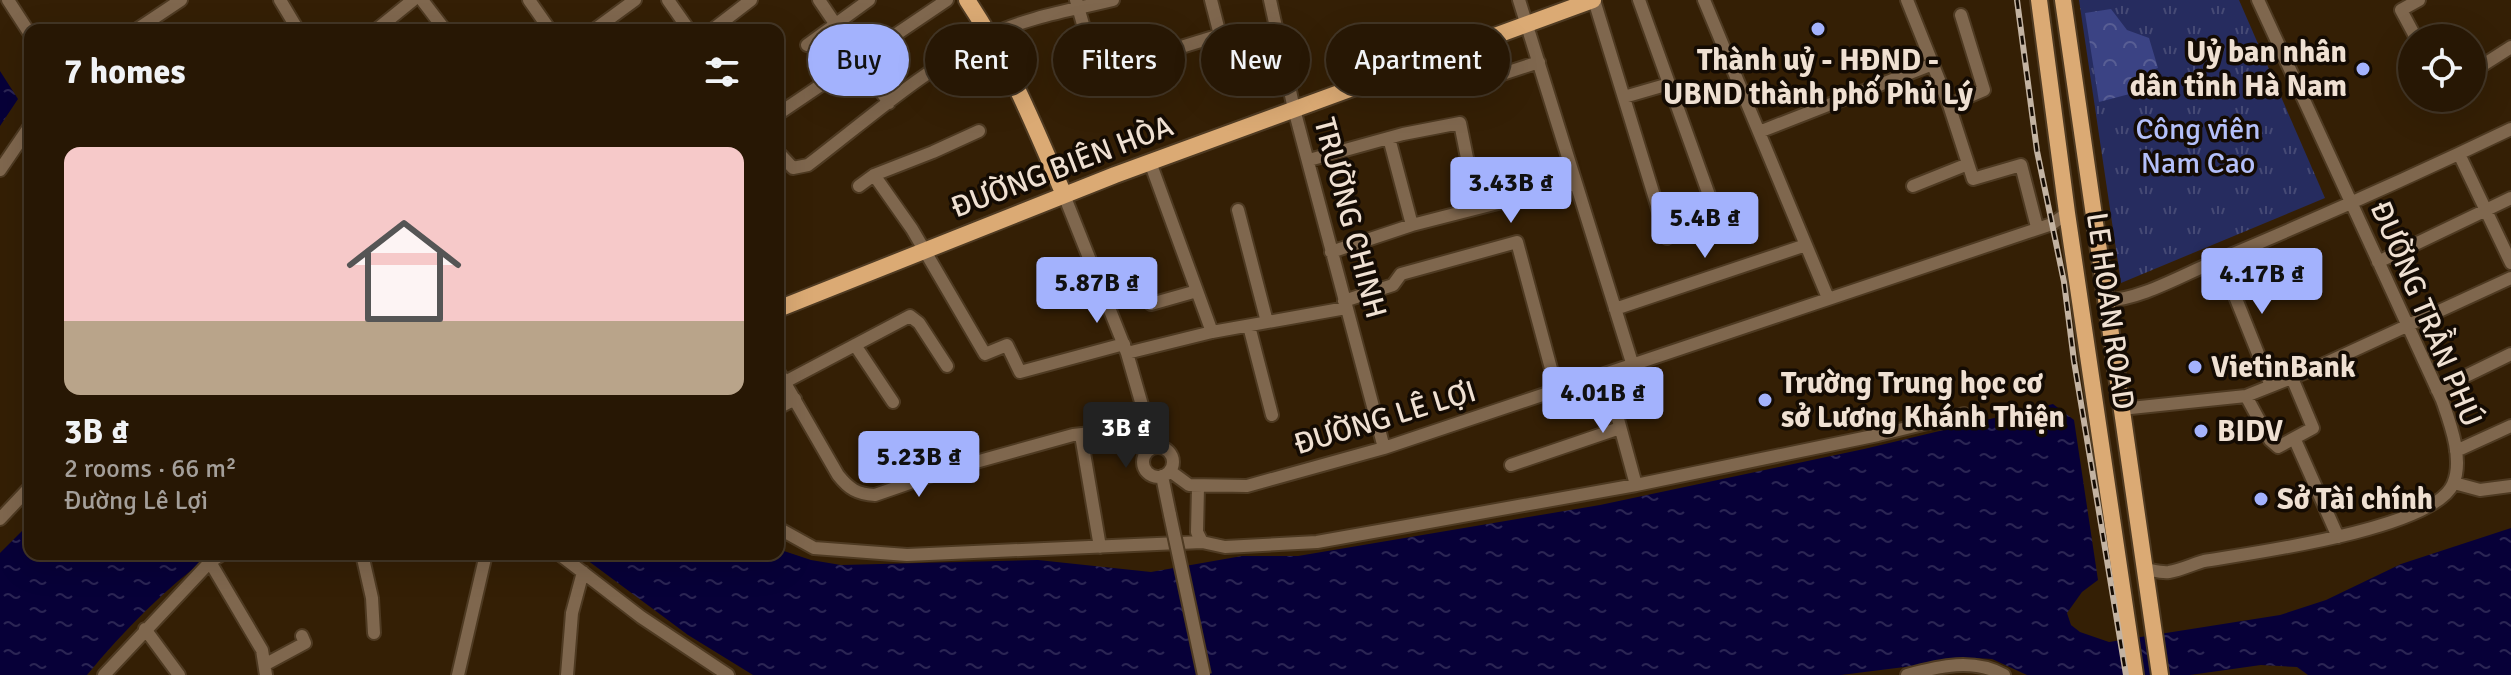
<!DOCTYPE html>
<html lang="en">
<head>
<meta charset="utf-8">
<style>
  :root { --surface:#271704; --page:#2f200e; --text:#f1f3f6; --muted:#a49f9a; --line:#433626; --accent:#a3b2fd }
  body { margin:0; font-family:Signika,sans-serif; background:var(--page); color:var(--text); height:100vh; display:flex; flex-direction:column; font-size:30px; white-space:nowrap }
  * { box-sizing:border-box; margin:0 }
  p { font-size:26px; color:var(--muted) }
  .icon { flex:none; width:44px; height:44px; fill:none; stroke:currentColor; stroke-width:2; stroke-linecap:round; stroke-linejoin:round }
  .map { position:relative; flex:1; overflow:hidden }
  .details { position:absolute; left:24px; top:24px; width:760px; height:536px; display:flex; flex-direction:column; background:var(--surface); border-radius:16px; box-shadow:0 8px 32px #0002,0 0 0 2px var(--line) }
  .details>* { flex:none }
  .banner { position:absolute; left:808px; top:24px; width:760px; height:72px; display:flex; gap:16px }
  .buttons { position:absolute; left:2398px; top:24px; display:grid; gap:16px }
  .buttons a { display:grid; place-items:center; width:88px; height:88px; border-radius:50%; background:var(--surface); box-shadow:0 8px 32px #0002,0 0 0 2px var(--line); font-size:40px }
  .price { position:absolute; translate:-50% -68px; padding:0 18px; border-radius:8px; background:var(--accent); color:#111; font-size:26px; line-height:52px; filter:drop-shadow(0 2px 4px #0008) }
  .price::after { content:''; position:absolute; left:50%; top:48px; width:24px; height:18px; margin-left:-12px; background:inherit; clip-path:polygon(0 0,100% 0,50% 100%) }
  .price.active { background:#222; color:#fff }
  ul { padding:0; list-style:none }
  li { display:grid; align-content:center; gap:16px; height:424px; padding:0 40px }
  li span { display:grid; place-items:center; height:248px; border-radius:16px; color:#555 }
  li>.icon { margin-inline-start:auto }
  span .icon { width:144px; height:144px; fill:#fffc; stroke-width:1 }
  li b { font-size:34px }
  h2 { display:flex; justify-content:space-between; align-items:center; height:96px; padding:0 40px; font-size:34px }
  .tag { padding:0 28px; border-radius:36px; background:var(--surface); box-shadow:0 8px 32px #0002,0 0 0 2px var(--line); font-size:28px; line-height:72px }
  .tag.active { background:var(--accent); color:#111 }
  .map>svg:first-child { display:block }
  .grass { fill:url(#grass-tufts) }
  .forest { fill:url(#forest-crowns) }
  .water { fill:url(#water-ripples) }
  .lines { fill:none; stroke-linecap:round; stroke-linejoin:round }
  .minor-casing { stroke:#4e3a22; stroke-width:16 }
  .major-casing { stroke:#4e3a22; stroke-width:20 }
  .minor { stroke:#7f674e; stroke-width:12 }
  .major { stroke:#dbaa74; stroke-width:16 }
  .rail-casing { stroke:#c3b3a2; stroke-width:6 }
  .rail { stroke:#140b03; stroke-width:3; stroke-dasharray:9; stroke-linecap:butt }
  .minor-bridge-casing { stroke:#4e3a22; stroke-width:16; stroke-linecap:butt }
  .minor-bridge { stroke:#7f674e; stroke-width:12 }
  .poi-dot { fill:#a3b2fd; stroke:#140b03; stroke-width:3 }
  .labels { text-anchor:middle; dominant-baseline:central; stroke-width:7; stroke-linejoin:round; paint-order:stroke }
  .poi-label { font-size:30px; font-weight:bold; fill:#efe0d2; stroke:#140b03; text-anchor:start }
  .park-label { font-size:30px; fill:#b4c0fa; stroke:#140b03 }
  .street-label { font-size:30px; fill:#efe0d2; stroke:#140b03 }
</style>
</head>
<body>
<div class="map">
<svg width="2511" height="675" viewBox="0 0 2511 675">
  <defs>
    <pattern id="grass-tufts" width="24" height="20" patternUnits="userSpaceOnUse" patternTransform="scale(2)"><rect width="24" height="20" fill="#262c5f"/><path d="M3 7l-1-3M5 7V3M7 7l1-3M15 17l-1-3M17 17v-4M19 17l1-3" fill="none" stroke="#464a75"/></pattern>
    <pattern id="forest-crowns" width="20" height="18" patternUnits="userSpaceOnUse" patternTransform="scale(2)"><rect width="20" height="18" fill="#3b4384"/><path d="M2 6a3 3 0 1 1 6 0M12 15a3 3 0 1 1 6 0" fill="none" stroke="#585e94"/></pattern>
    <pattern id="water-ripples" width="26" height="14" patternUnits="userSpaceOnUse" patternTransform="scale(2)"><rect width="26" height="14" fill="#070038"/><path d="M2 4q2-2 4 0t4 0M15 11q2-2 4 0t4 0" fill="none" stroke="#2b2554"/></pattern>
  </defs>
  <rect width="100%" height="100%" fill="#341f05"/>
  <path class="grass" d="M2079 0H2239L2325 198 2121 283Z"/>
  <path class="forest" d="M2111 9 2127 30 2149 38 2158 68 2139 75 2141 91 2099 102 2085 13Z"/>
  <path class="water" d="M0 71 18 99 0 126Z
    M2053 404 2074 420 2098 580 2082 592 2067 613 2071 625 2080 632 2109 642 2280 615 2326 600 2401 564 2511 528V675H2308L2297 667 2261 665 2190 675H2027L1992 659 1976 658 1841 675H753L688 635 579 554H778V549L811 560 841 565 1038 560 1151 572 1242 556H1298L1600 505 1864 449Z
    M30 523V554H212C165 589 124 630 87 675H0V553Z"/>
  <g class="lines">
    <defs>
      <path id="minor" d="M8 0 30 34
        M280 0 298 30
        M422 0 445 30
        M529 0 550 30
        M668 0 689 30
        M819 0 889 103
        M1076 0 1097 73 1220 35 1211 0
        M1270 0 1294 109 1384 448
        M1519 0 1633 366
        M1594 0 1667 238
        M1639 0 1719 223
        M1704 0 1828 298
        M1907 0 1949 105 1973 179 2021 165 2037 227
        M136 30 181 0
        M376 30 413 0
        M594 30 635 0
        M712 30 751 0
        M2416 38 2401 10 2419 0
        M807 45 869 0
        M2472 72 2511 47
        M1475 83 1539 62
        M1624 97 1669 84
        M1949 105 1984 90 1961 15
        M778 114 947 0
        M1759 132 1933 64
        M1389 138 1412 225
        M778 152 793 168 808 165C867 120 923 70 989 36 1027 17 1072 10 1113 0
        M2459 154 2511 263
        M1309 160 1403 134 1460 123 1477 208
        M1150 162 1212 332
        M0 170 30 126
        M874 175 912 229 985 354 1007 345 1020 372 1124 344
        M859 186 874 175 933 152 979 131
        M1913 186 1968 164
        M1064 195 1127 353 1154 447
        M1238 210 1267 322
        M1331 252 1412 225 1576 183
        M2220 259 2271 386
        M2378 262 2511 198
        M1344 301 1393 285 1401 274 1517 242 1557 391
        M2105 301C2142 299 2180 276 2214 262 2314 220 2413 176 2511 129
        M1151 304 1197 291
        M1615 309 1806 245
        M1249 326 1272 415
        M855 345 893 402
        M1127 353 1212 332 1346 308
        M778 371 838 475C849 489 857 494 875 495L947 470 1073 435 1110 431 1128 436 1149 449
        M1606 375 1636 485
        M785 382 910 316 919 323 947 366
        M2437 390 2511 354
        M2246 396 2270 440 2278 447 2313 428 2292 378
        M778 408 795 399
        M2121 409 2246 396 2311 370 2511 278
        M1081 435 1100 547
        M2295 440 2338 537
        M1143 462a15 15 0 1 1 30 0a15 15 0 1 1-30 0Z
        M2456 451 2511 426
        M1511 465 1620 428
        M1170 471 1189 485 1247 486 1384 448 2052 224 2067 213
        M1162 476 1170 515
        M2454 483 2480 490 2511 486
        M1198 487 1197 532 1202 542
        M0 519 30 487
        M778 528 814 548 907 555 1202 542 1225 547 1317 542 1636 485 1878 435 1964 414
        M362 554 372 598 374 633
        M559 554 641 617 728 675
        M210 562 262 650 266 675
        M2144 569C2152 570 2161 573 2169 572 2181 570 2193 564 2204 561 2252 553 2434 529 2453 484 2464 460 2450 423 2442 400L2258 0
        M145 629 179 675
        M266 664 305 643 302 636
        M104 675 210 562 222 554
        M458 675 486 554
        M567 675 572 613 583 572
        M1907 675C1940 666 1973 658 2004 675"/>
      <path id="major" d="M967 0C1008 61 1035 127 1064 195
        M2039 0 2067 213 2135 675
        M2063 0 2160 675
        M778 309 1115 175 1593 0"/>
    </defs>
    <use href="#minor" class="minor-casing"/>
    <use href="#major" class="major-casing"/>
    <use href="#minor" class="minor"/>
    <use href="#major" class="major"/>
    <defs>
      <path id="rail" d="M2017 0 2037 151 2064 282 2074 361 2126 675"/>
    </defs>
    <use href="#rail" class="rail-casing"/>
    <use href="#rail" class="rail"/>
    <defs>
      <path id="minor-bridge" d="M1170 515 1204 675"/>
    </defs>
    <use href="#minor-bridge" class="minor-bridge-casing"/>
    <use href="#minor-bridge" class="minor-bridge"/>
  </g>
  <g class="poi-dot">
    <circle cx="1818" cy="29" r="8"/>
    <circle cx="2363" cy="69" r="8"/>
    <circle cx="2195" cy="367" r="8"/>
    <circle cx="1765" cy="400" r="8"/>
    <circle cx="2201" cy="431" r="8"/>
    <circle cx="2261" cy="499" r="8"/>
  </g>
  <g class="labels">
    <g class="poi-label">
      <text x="2347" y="52" text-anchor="end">Uỷ ban nhân<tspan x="2347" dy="34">dân tỉnh Hà Nam</tspan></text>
      <text x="1818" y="60" text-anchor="middle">Thành uỷ - HĐND -<tspan x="1818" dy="34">UBND thành phố Phủ Lý</tspan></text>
      <text x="2211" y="367">VietinBank</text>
      <text x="1781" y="383">Trường Trung học cơ<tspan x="1781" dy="34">sở Lương Khánh Thiện</tspan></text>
      <text x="2217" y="431">BIDV</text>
      <text x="2277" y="499">Sở Tài chính</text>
    </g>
    <g class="park-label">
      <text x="2198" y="129">Công viên<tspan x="2198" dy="34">Nam Cao</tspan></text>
    </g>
    <g class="street-label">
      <text transform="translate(1062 167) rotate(-21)">ĐƯỜNG BIÊN HÒA</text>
      <text transform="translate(1350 218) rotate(75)">TRƯỜNG CHINH</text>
      <text transform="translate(2110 311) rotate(82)">LE HOAN ROAD</text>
      <text transform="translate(2426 314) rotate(67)">ĐƯỜNG TRẦN PHÚ</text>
      <text transform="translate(1385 418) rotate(-17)">ĐƯỜNG LÊ LỢI</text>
    </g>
  </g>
</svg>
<div class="buttons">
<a><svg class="icon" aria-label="locate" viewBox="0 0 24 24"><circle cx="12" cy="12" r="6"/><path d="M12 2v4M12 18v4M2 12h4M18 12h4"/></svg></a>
</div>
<b class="price" style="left:1511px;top:225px">3.43B ₫</b>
<b class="price" style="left:1705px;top:260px">5.4B ₫</b>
<b class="price" style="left:2262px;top:316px">4.17B ₫</b>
<b class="price" style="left:1097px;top:325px">5.87B ₫</b>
<b class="price" style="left:1603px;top:435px">4.01B ₫</b>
<b class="price active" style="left:1126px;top:470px">3B ₫</b>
<b class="price" style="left:919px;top:499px">5.23B ₫</b>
<div class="banner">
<a class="tag active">Buy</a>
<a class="tag">Rent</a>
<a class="tag">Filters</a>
<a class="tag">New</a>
<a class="tag">Apartment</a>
</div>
<section class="details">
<h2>7 homes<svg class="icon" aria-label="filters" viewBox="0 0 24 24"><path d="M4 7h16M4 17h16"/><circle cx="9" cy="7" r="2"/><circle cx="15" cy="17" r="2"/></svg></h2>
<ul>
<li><span style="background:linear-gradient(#f6c9c9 70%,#b9a48a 0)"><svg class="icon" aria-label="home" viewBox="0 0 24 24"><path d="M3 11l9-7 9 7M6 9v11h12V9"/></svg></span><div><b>3B ₫</b><p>2 rooms · 66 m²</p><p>Đường Lê Lợi</p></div></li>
</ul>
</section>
</div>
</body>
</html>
